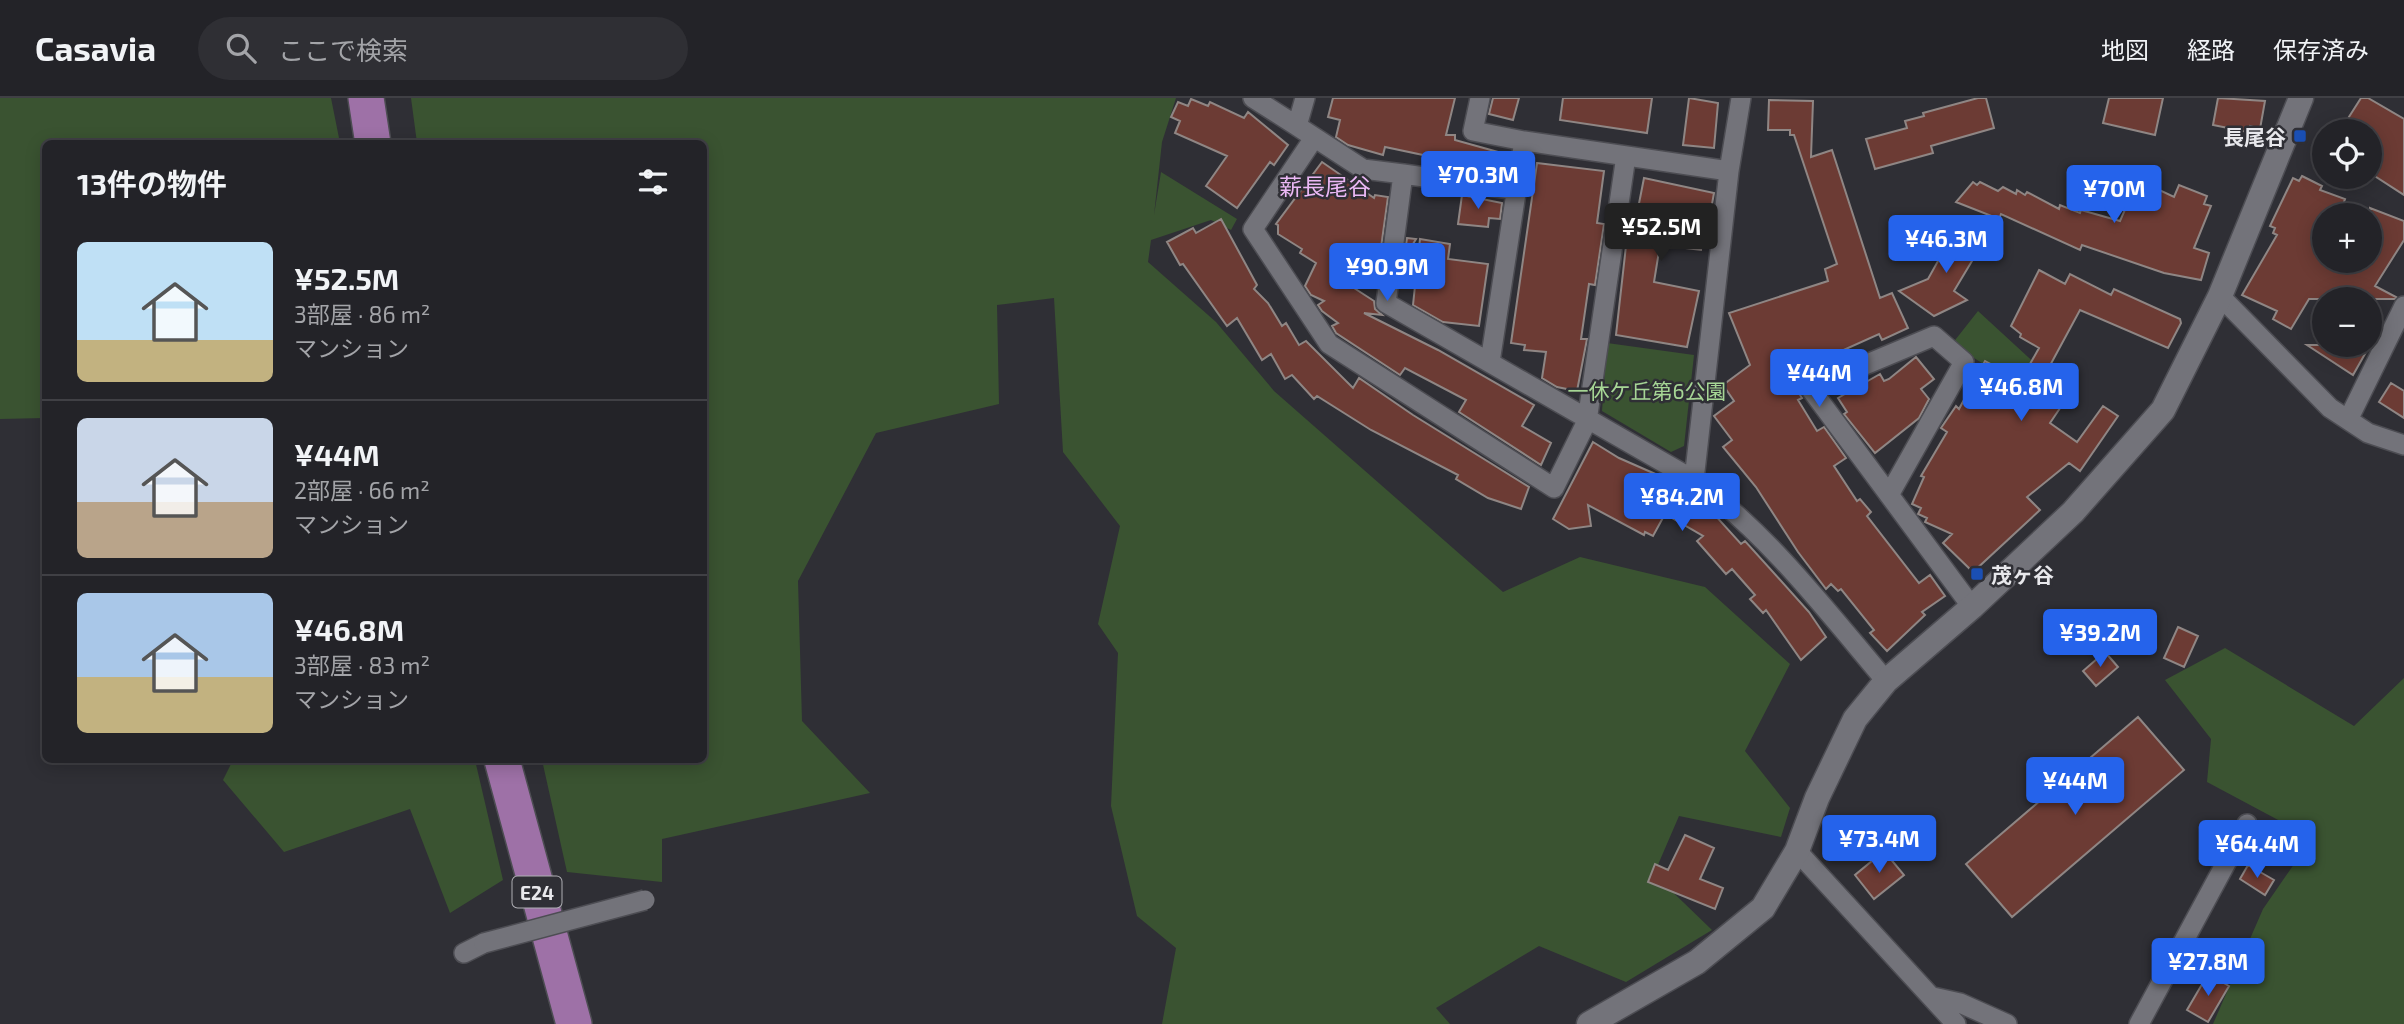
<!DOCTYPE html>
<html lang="ja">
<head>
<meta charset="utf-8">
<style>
  :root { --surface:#232328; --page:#2f2f34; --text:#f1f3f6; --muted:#a3a4a8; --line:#404045; --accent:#2563eb }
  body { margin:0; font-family:"Exo 2","Noto Sans JP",sans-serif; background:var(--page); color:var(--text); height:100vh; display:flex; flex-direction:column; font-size:26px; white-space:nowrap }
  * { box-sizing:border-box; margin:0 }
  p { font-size:23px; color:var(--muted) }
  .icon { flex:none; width:38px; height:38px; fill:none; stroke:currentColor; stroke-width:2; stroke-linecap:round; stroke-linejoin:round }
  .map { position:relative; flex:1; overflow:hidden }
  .panel { position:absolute; left:42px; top:42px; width:665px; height:623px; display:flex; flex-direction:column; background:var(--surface); border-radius:10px; box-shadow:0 4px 18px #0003,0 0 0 2px var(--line) }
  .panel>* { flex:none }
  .controls { position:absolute; left:2312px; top:21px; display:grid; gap:14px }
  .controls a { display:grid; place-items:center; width:70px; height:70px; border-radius:50%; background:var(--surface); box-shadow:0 4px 18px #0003,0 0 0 2px var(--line); font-size:35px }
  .price { position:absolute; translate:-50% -60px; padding:0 16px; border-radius:7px; background:var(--accent); color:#fff; font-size:23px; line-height:46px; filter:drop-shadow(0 2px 4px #0008) }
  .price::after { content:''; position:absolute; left:50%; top:42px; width:21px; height:16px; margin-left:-10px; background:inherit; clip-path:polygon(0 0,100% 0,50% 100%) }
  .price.selected { background:#222; color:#fff }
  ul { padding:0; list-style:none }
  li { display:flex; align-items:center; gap:21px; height:175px; padding:0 35px }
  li+li { border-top:2px solid var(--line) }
  li span { display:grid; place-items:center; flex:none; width:196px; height:140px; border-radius:10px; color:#555 }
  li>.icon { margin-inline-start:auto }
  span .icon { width:84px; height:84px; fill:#fffc; stroke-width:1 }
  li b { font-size:30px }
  h2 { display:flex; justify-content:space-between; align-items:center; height:84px; padding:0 35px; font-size:30px }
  header { display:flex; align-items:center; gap:42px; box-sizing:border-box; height:98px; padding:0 35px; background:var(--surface); border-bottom:2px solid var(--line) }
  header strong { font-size:33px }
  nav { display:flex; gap:38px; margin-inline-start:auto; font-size:24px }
  .search { width:490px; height:63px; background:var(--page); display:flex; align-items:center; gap:18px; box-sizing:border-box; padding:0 24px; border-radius:38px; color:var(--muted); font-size:26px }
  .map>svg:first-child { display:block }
  .green { fill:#3a5331 }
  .building { fill:#6c3b34; stroke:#8f8684; stroke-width:2 }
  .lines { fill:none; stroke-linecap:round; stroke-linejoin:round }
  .minor-casing { stroke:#4d4d53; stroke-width:22 }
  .tertiary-casing { stroke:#4d4d53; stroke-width:27 }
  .motorway-casing { stroke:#4d4d53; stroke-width:38 }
  .minor { stroke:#73737a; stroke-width:19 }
  .tertiary { stroke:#73737a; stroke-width:24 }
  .motorway { stroke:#9e71a7; stroke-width:35 }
  .minor-bridge-casing { stroke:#4d4d53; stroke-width:22; stroke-linecap:butt }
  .minor-bridge { stroke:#73737a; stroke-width:19 }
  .transit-dot { fill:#1a4fb4; stroke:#2f2f35; stroke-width:2.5 }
  .labels { text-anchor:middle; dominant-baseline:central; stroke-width:5; stroke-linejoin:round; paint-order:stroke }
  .shield { fill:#2f2f35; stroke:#b0b0b5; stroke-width:2 }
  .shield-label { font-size:19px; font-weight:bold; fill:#e8e8ec }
  .poi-label { font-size:21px; font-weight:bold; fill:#e8e8ec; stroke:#2f2f35; text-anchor:end }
  .park-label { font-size:21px; fill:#a6d695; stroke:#2f2f35 }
  .neighbourhood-label { font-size:23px; fill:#ebb8f5; stroke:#2f2f35 }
</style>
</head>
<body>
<header>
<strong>Casavia</strong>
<div class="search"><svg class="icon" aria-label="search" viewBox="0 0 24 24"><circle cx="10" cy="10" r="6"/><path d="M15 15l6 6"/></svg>ここで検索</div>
<nav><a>地図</a><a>経路</a><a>保存済み</a></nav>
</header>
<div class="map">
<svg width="2404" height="926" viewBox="0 0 2404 926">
  <rect width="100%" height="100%" fill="#2f2f35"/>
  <path class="green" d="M0 0H331L340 45 46 46 45 320 0 321Z
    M411 0H1176L1162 44 1154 117 1161 74 1237 121 1231 132 1211 122 1151 142 1148 164 1216 224 1274 293 1503 494 1580 459 1705 489 1790 566 1745 653 1790 710 1781 739 1679 718 1654 776 1712 832 1626 884 1539 848 1436 910 1450 926H1162L1176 850 1137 818 1111 708 1118 555 1098 526 1120 428 1063 354 1054 200 997 207 999 306 876 335 798 483 802 623 870 695 662 741V784L567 774 542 662H704V46L417 45Z
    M1978 213 2040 270 2026 293 1952 246Z
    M1607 245 1694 257 1684 348 1671 354 1602 313Z
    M2225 550 2354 628 2404 580V926H2213L2263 811 2312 740 2207 684 2211 641 2165 582Z
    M233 662H475L503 782 450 815 410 711 284 754 223 682Z"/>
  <path class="building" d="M1333 0H1455L1446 37H1455V42L1498 54 1491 76 1464 72 1465 68 1442 61 1385 49 1383 57 1348 47 1336 39 1340 22 1328 19Z
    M1493 0H1519L1513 22 1489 16Z
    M1563 0H1652L1647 35 1560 22Z
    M1689 0 1718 5 1714 50 1683 47Z
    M1978 0H1986L1994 30 1931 48 1933 55 1875 71 1866 41 1907 30 1905 23 1924 18 1923 15Z
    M2109 0H2163L2155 37 2103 25Z
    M2218 0 2265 3 2260 31 2250 28 2248 34 2213 27Z
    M2361 0H2368L2404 21V97L2370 75V33H2340Z
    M1191 1 1208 8 1210 4 1244 20 1248 14 1288 47 1274 67 1270 64 1237 110 1206 88 1227 58 1175 35 1180 23 1171 19 1178 4 1188 8Z
    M1769 2 1813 3 1811 59 1832 52 1880 200 1892 195 1908 230 1882 242 1879 236 1788 277 1802 300 1798 302 1817 333 1824 329 1846 360 1834 368 1857 403 1860 401 1871 414 1867 418 1919 485 1930 477 1945 498 1922 514 1925 517 1887 553 1870 535 1874 532 1841 491 1838 493 1831 486 1826 491 1798 454 1756 389 1723 349 1732 342 1714 318 1734 303 1723 287 1750 267 1729 215 1828 183 1825 171 1837 166 1794 37H1790V32H1768Z
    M1322 64 1374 100 1375 97 1388 99 1379 164H1372L1354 190 1374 203 1375 211 1382 217 1364 215 1438 252 1534 307 1522 328 1551 345 1541 367 1459 314 1466 302 1405 270 1400 277 1336 235 1332 228 1338 225 1322 213 1318 207 1324 203 1311 197 1305 188 1316 165 1300 155 1302 151 1278 136V127L1276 126Z
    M1537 65 1604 73 1597 125 1604 126 1595 187 1589 186 1581 241H1587L1577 293 1557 289 1542 280 1546 254 1524 252 1525 247 1511 245Z
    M2302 78 2322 88 2320 92 2345 101 2339 117H2324V163H2370V110L2404 123V142L2375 188 2396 199 2394 201H2309L2291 231 2273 221 2277 213 2242 197 2277 137 2273 135 2275 130 2270 128 2293 80 2299 83Z
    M1644 80 1714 95 1710 117 1706 116 1701 152 1660 147 1654 184 1699 193 1687 249 1616 237 1628 130 1634 131Z
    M2138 82 2174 99 2179 87 2207 98 2204 106 2211 108 2194 150 2209 155 2201 182 2164 175 2082 147 2080 152 2001 116 1999 121 1956 104 1973 84 1977 87 1980 84 1998 93 2003 89 2016 96 2017 92 2025 97 2027 94 2059 111 2060 107 2080 115 2081 112 2120 123Z
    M1462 97 1502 105 1500 121 1489 120 1488 129 1458 126Z
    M1221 121 1257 187 1254 191 1268 205 1282 228 1286 225 1299 247 1306 243 1353 290 1359 280 1413 317 1529 389 1521 411 1488 400 1456 381 1458 377 1371 332 1317 298 1314 301 1292 277 1285 281 1271 256 1262 262 1237 220 1227 228 1183 166 1180 167 1167 144 1193 130 1196 135Z
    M1957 129 1984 143 1954 193 1967 202 1934 218 1899 193 1928 181Z
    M1407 140 1416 141 1404 161Z
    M1420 141 1450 146 1448 161 1488 166 1479 228 1443 224 1413 207Z
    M2039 172 2065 186 2070 176 2111 197 2114 191 2180 221 2181 225 2168 250 2080 212 2047 273 2073 291 2050 325 2077 344 2103 308 2118 318 2080 373 2069 365 2027 399 2040 412 1973 474 1943 445 1952 436 1925 424 1927 420 1918 416 1921 410 1912 406 1924 379 1921 378 1947 334 1941 330 1956 308 1959 311 1985 263 2021 282 2039 250 2020 239 2021 236 2011 228Z
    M2307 247H2370L2353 277Z
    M1916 259 1934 281 1921 291 1929 301 1919 320 1875 355 1844 316 1847 314 1838 300 1880 276 1884 283 1889 281Z
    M2391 285 2404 293V320L2379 304Z
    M1593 344 1619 360 1669 382 1704 405 1741 446 1745 443 1809 514 1826 539 1801 562 1766 512 1763 515 1750 501 1755 497 1732 471 1726 476 1697 443 1703 438 1665 416 1653 438 1645 434 1644 437 1588 407 1591 428 1569 431 1553 421Z
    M2178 529 2198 538 2184 569 2164 560Z
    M2105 554 2118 569 2096 588 2083 573Z
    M2138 619 2184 672 2012 819 1966 766Z
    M1685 737 1714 750 1700 781 1723 790 1715 811 1648 784 1655 766 1668 772Z
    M1884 753 1904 777 1874 801 1855 777Z
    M2248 767 2274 782 2265 797 2240 781Z
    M2208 876 2229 888 2208 924 2187 912Z"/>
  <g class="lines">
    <defs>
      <path id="minor" d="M1253 0 1297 28
        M1305 0 1297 28 1363 71 1403 76 1386 205 1694 382C1769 437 1826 512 1886 583
        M1480 0 1473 33 1524 43
        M1314 40 1253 131 1329 246 1554 390 1587 323 1626 58
        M1403 76 1517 92
        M2220 198 2330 310 2368 335 2404 347
        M1490 264 1524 43 1729 73
        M2349 320 2404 208
        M1694 382 1729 73 1741 0
        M1889 397 1964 264 1934 238 1810 290 1972 509
        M1797 753 1956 926
        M464 855 484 845
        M1933 899 1960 905 2007 926
        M2139 926 2247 726"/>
      <path id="tertiary" d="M1589 926 1697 864 1763 810 1797 753 1817 700 1855 621 1886 583 1972 509 2073 414 2163 312 2220 198 2301 0"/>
      <path id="motorway" d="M366 0 373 46
        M502 662 574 926"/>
    </defs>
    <use href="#minor" class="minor-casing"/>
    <use href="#tertiary" class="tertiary-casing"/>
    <use href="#motorway" class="motorway-casing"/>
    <use href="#minor" class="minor"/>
    <use href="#tertiary" class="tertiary"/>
    <use href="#motorway" class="motorway"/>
    <defs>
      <path id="minor-bridge" d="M484 845 645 802"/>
    </defs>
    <use href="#minor-bridge" class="minor-bridge-casing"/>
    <use href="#minor-bridge" class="minor-bridge"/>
  </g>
  <g class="transit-dot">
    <rect x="2293" y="31" width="14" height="14" rx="3.5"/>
    <rect x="1970" y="469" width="14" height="14" rx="3.5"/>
  </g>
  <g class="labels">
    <rect class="shield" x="512.5" y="778.5" width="49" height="31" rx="5"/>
    <g class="shield-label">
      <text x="537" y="794">E24</text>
    </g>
    <g class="poi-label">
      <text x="2286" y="38">長尾谷</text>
      <text x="1991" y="476" text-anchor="start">茂ヶ谷</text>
    </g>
    <g class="park-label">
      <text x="1647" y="292">一休ケ丘第6公園</text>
    </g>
    <g class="neighbourhood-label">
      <text x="1325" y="88">薪長尾谷</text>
    </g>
  </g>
</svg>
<div class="controls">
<a><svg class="icon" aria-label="locate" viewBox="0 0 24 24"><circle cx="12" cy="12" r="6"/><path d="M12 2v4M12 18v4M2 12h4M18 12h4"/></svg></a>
<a>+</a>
<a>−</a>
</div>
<b class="price" style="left:1478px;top:113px">¥70.3M</b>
<b class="price" style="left:2114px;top:127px">¥70M</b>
<b class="price selected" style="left:1661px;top:165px">¥52.5M</b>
<b class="price" style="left:1946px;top:177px">¥46.3M</b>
<b class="price" style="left:1387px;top:205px">¥90.9M</b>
<b class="price" style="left:1819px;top:311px">¥44M</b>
<b class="price" style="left:2021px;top:325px">¥46.8M</b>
<b class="price" style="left:1682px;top:435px">¥84.2M</b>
<b class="price" style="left:2100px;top:571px">¥39.2M</b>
<b class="price" style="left:2075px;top:719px">¥44M</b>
<b class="price" style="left:1879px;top:777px">¥73.4M</b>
<b class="price" style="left:2257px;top:782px">¥64.4M</b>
<b class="price" style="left:2208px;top:900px">¥27.8M</b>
<section class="panel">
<h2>13件の物件<svg class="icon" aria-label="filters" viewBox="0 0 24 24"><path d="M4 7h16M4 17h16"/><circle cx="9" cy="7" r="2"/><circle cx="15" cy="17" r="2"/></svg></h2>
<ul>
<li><span style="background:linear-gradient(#bfe0f5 70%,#c2b280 0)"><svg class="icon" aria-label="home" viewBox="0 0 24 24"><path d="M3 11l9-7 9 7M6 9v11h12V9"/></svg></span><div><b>¥52.5M</b><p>3部屋 · 86 m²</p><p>マンション</p></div></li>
<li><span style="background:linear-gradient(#c9d6e8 60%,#b9a48a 0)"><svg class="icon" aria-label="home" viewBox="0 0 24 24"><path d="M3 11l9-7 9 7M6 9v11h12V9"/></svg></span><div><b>¥44M</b><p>2部屋 · 66 m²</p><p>マンション</p></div></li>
<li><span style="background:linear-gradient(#a9c7e8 60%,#c2b280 0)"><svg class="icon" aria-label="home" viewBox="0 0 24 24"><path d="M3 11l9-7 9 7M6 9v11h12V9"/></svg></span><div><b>¥46.8M</b><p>3部屋 · 83 m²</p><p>マンション</p></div></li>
</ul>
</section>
</div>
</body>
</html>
